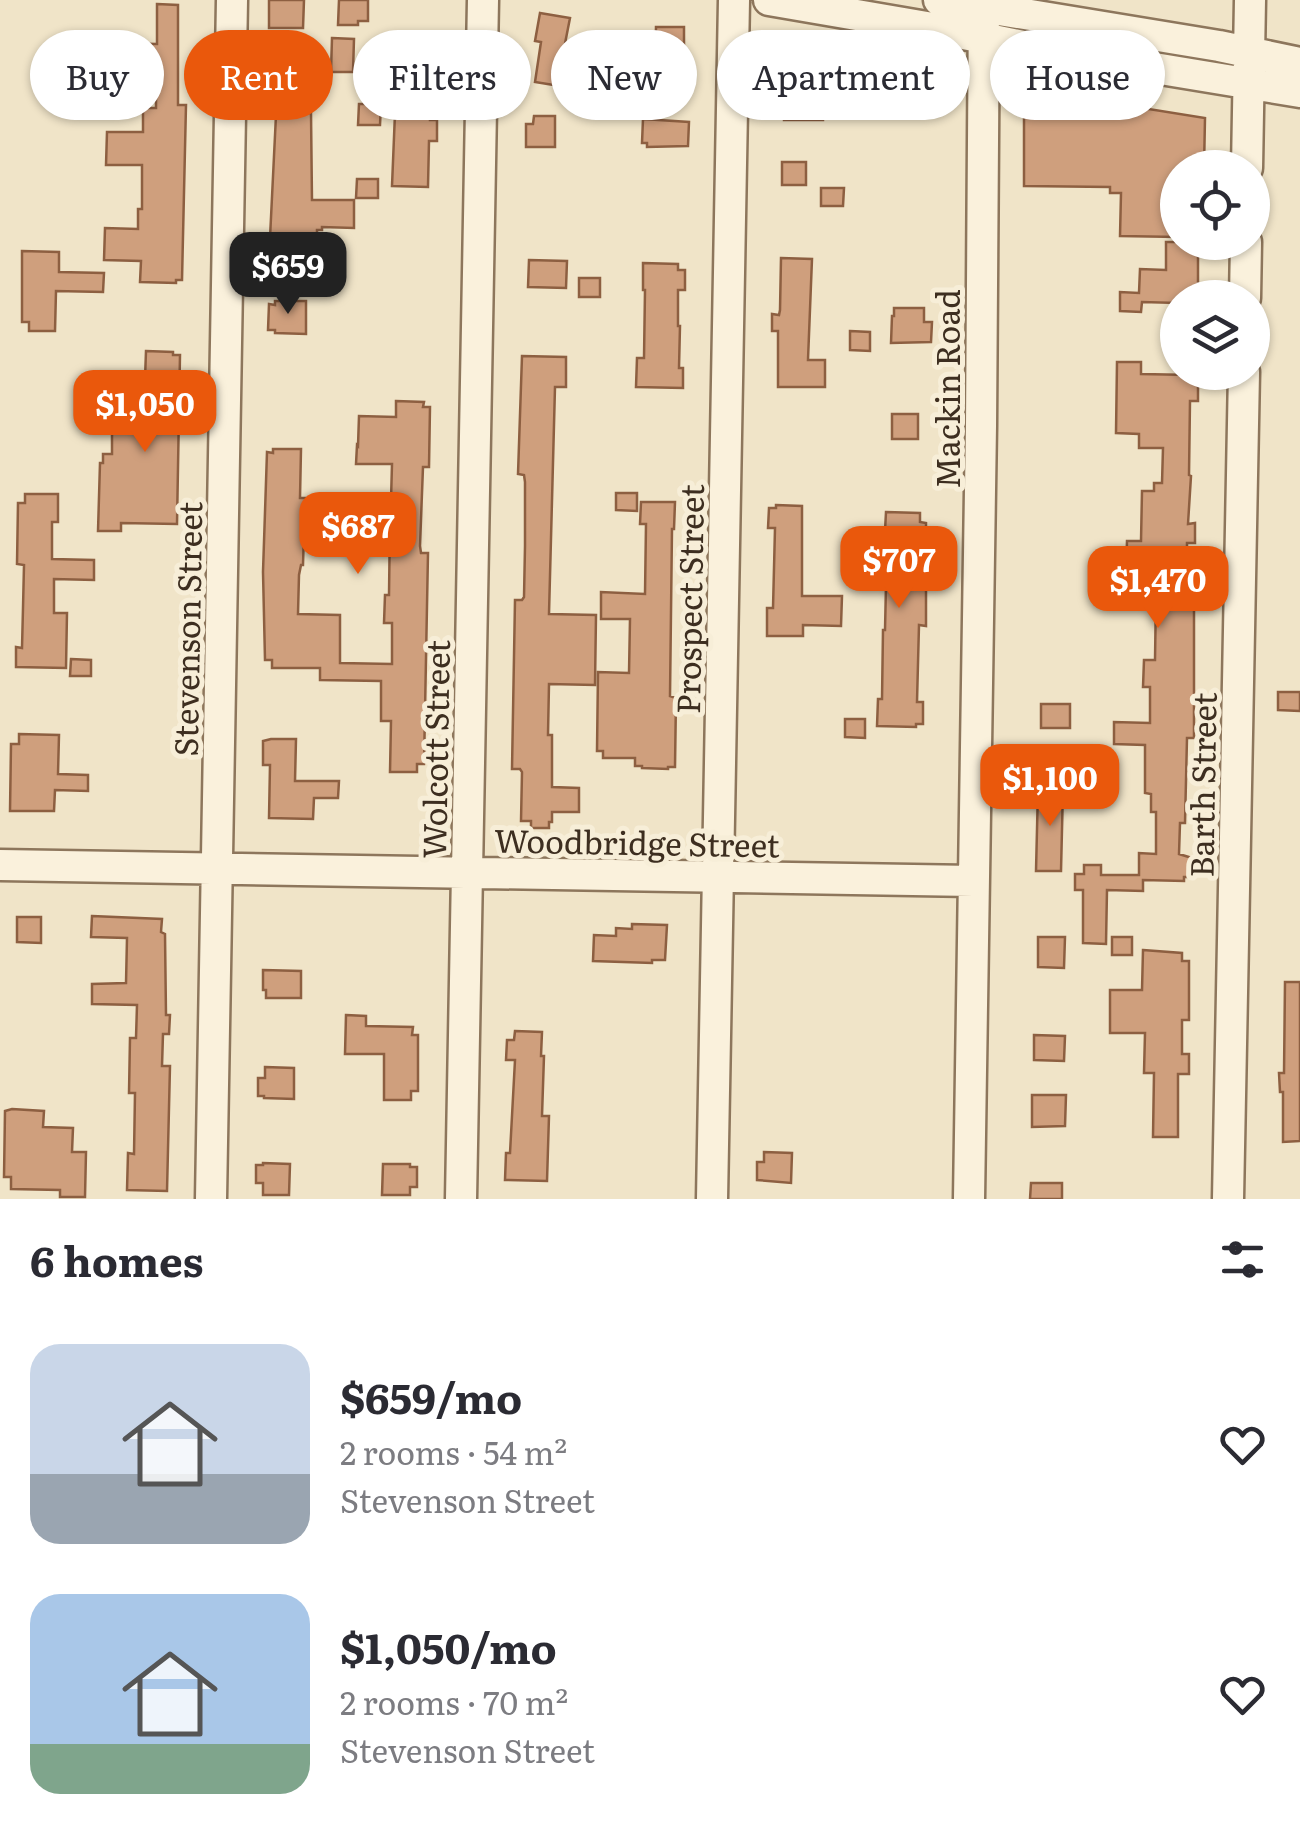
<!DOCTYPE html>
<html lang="en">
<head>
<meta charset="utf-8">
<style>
  :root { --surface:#fff; --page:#f2f2f3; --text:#2b2b33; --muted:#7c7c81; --accent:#ea580c }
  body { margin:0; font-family:Literata,serif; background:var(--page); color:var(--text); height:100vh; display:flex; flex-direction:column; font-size:38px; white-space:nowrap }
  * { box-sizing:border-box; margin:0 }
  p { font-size:32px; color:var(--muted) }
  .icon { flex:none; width:55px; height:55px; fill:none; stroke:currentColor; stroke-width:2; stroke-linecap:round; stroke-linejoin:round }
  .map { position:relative; height:1199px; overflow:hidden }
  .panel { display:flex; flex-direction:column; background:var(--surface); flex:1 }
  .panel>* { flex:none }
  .top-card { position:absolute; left:30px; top:30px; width:1240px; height:90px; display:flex; gap:20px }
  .buttons { position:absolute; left:1160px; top:150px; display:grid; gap:20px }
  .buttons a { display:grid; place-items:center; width:110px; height:110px; border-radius:50%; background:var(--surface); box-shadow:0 2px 8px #0004; font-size:50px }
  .price { position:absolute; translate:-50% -85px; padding:0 22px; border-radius:20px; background:var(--accent); color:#fff; font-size:32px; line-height:65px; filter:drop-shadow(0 2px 5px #0008) }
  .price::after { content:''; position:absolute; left:50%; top:60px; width:30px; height:22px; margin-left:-15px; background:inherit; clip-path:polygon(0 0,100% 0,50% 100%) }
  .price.on { background:#222; color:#fff }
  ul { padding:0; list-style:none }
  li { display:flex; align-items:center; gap:30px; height:250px; padding:0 30px }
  li span { display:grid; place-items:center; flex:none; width:280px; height:200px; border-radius:30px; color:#555 }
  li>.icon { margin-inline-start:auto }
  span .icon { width:120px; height:120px; fill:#fffc; stroke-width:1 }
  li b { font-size:42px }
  h2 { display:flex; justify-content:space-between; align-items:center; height:120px; padding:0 30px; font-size:42px }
  .pill { padding:0 35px; border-radius:45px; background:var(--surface); box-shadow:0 2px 8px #0004; font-size:35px; line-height:90px }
  .pill.on { background:var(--accent); color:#fff }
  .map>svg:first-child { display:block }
  .building { fill:#cf9f7d; stroke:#8d5f41; stroke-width:2.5 }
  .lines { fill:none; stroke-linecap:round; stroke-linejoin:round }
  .minor-casing { stroke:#8d765c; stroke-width:35 }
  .minor { stroke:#faf1dc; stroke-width:30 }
  .labels { text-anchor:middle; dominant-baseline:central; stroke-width:10; stroke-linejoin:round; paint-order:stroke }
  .street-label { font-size:32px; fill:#3d2e20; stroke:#f7eed8 }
</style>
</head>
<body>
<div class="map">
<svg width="1300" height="1199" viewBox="0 0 1300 1199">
  <rect width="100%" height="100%" fill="#f0e4c8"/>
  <path class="building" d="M269 0H304L303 28H269Z
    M339 0H368V21H358V25H338Z
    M157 4 178 5V105H186L182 280H176V283L140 282 141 261 104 260 105 228 138 229V209H142V165H106L107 132H143V108H156V76H153V65H108V43L157 44Z
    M540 13 570 18 561 64 569 66 566 87 535 82 541 42 535 41Z
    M656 27H684V73H655Z
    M332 38 354 39 353 72H331Z
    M281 61 309 62 308 113H311L312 200H354V228L322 227V230H317V242H278V238H270L276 115H280Z
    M796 62H826V101H823V120H784V68Z
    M1024 89 1205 118 1204 168H1178V237L1120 236 1121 193H1110V187L1024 186Z
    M359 104H381L380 125H358Z
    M395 113H430V120H437V141H429L428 187 392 186Z
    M534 116H555V147H526V124H533Z
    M643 119 689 122 688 146 647 147V143H642Z
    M782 162H806V185H782Z
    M357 179H378V198H356Z
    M821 188H844L843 206H821Z
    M1166 242H1198V298H1178V303L1142 302 1141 312 1120 311V292L1139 293 1140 269 1166 270Z
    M22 251 59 252V272L104 273 103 292 56 291 55 331H29V322H22Z
    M781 258 812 259 808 360H825V387H778V331H772V314L779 315 780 310Z
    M529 260 567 261 566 288 528 287Z
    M643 263 678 264V270H685V290H678V326H680L679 368H683V388L636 387 637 358H644L645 290H643Z
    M579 278H600V297H579Z
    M275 301H306V334L275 333V330H268L269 304 275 305Z
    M894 308H924V322H932L931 342 891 343 892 316H894Z
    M850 331 870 332V351L850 350Z
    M146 351 173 352V355H180L177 524 121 523V531H98L100 463H103V454H112V421H148L149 379H145Z
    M522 356 566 357V387H555L549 614 596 615 595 685 549 684 548 735H552V787L579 788V812H552V822H549V828H531V821H521L522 772 520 769H512L515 600H522L524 597 525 546V482L524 475 518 474Z
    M1117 362H1141V374L1191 375V382H1198V401H1190L1189 475 1191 476 1188 524 1195 523V543H1187V578H1194V738H1187L1185 823H1180L1179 854 1192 858V877H1184V881L1143 880V891L1107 890 1106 944 1083 943V890H1075V874H1084V865H1101V875H1139V853L1156 854V812H1151V794L1145 793V745L1114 744V722L1150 723V687H1143L1144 660H1155L1156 594H1152V573L1126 572 1127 541H1141L1142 491H1154V483H1162L1163 448H1139V434L1116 433Z
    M396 401 424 402 423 407H430L429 467H423L420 546 421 553H428L424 764H417V772H390L391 721H381V681L320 680V668H272V660H265L263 572 267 452 273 453V449H301L300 498H308V532H304L303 565H301L299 575 298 614 340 615V663L392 664V623H384L385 595H389L390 519H371L372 500H391L392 464H356L357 445 358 446 359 416 396 417Z
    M892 414H918V439H892Z
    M616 493H637V511L616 510Z
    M25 494H58V522H52V559L94 560V580L54 579V613H67L66 668 16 667V647L22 648 23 608 24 565 17 564 18 503H25Z
    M641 502H675L674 529H672L670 696 676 698 675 767H668V769L642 768V766H635V758H603V751H597L598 672 629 673 630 619H601V592L645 594 646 524H640Z
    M776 505 802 506V596H842L841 626 803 625V636H767V608H773L775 528H768L769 508H776Z
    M886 512 920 513V522L926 523V626L919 625 917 702H923V724H916V727L877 726 878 699H882L883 630H885L886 585H884V561L850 560V531H885Z
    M71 659 91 660V676H70Z
    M1278 692H1300V711L1278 710Z
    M1041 704H1070V728H1041Z
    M845 719H865V738L845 737Z
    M19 734 59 735 58 774 88 775V791L55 790 54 811H10L11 744H19Z
    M271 739H296L295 781H339L338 798H314L313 819 269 818 270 765H263V741Z
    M1038 788H1063L1061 871H1036Z
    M92 916 162 919 161 932 165 934 166 1015H170L169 1034H163L162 1066H170L167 1191 127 1190 128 1153 134 1154 135 1093H129L130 1038H136L137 1005 92 1004V984L126 983 127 938 91 937Z
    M17 917H41V943L17 942Z
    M632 924 667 925 665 960H652V963L593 961 594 935 616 936V928L632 929Z
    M1038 937H1065L1064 968 1038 967Z
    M1112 937H1132V955H1112Z
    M1143 950 1182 953V961H1189V1020H1182V1054H1189V1074H1178V1137H1153L1154 1073H1144L1145 1033H1110V990H1142Z
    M263 970 301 971V998H266V990H263Z
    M1285 982H1300V1141L1283 1142V1092H1280L1279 1073H1284Z
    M346 1015 366 1016V1026L413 1027 412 1035H418V1091H411V1100H384V1054H345Z
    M515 1031 542 1032 541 1056H544L542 1116H549L547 1181 505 1180 506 1153H510L515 1060H506L507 1040H514Z
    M1034 1035 1065 1036 1064 1061 1034 1060Z
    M265 1067 294 1068V1099L264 1098V1096H258V1078H265Z
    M1032 1095H1066L1065 1126 1032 1127Z
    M12 1109 44 1111 43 1127 73 1128 72 1152H86L85 1197H60V1190L11 1189V1177H4L5 1111Z
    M764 1152 792 1153 791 1183 757 1180V1162H764Z
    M263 1163 290 1164 289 1195H263V1183H256V1165H263Z
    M383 1164H410V1167H417V1187H410V1195H382Z
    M1031 1183H1062V1199H1030Z"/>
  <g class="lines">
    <defs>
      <path id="minor" d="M769 0 944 30 1033 48 1300 92
        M939 0 1219 46 1300 63
        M1247 168 1250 0
        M1245 298 1246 242
        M0 865 973 881
        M211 1199 232 0
        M461 1199 483 0
        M712 1199 734 0
        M969 1199 981 426 984 0
        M1228 1199 1244 372"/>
    </defs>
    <use href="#minor" class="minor-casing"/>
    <use href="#minor" class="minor"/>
  </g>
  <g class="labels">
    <g class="street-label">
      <text transform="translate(946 389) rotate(-90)">Mackin Road</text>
      <text transform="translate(688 599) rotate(-89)">Prospect Street</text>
      <text transform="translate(186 629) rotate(-89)">Stevenson Street</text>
      <text transform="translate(434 749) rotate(-89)">Wolcott Street</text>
      <text transform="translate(1201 785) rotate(-89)">Barth Street</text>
      <text transform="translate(637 841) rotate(1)">Woodbridge Street</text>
    </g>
  </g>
</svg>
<div class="buttons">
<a><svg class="icon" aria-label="locate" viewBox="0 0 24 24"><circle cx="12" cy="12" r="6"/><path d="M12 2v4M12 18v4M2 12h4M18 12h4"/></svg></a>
<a><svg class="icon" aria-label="layers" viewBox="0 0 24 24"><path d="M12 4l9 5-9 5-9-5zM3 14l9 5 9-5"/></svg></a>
</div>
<b class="price on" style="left:288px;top:317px">$659</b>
<b class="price" style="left:145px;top:455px">$1,050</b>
<b class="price" style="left:358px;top:577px">$687</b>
<b class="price" style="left:899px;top:611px">$707</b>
<b class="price" style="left:1158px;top:631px">$1,470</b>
<b class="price" style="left:1050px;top:829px">$1,100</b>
<div class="top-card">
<a class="pill">Buy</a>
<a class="pill on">Rent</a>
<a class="pill">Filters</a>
<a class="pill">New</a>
<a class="pill">Apartment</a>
<a class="pill">House</a>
</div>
</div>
<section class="panel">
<h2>6 homes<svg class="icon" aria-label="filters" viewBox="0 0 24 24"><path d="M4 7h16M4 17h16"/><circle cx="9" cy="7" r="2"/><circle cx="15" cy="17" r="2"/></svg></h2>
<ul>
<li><span style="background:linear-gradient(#c9d6e8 65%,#9aa5b1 0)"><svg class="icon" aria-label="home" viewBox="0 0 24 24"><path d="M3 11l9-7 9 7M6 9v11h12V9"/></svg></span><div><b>$659/mo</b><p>2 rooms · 54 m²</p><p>Stevenson Street</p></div><svg class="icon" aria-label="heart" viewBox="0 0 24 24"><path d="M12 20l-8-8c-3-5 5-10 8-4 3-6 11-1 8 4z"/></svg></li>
<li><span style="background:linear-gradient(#a9c7e8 75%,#7fa58c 0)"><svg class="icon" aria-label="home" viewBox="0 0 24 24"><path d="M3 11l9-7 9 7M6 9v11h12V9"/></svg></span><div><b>$1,050/mo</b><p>2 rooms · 70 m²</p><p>Stevenson Street</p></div><svg class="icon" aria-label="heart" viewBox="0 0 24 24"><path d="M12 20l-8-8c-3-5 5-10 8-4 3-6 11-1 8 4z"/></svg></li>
</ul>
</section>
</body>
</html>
